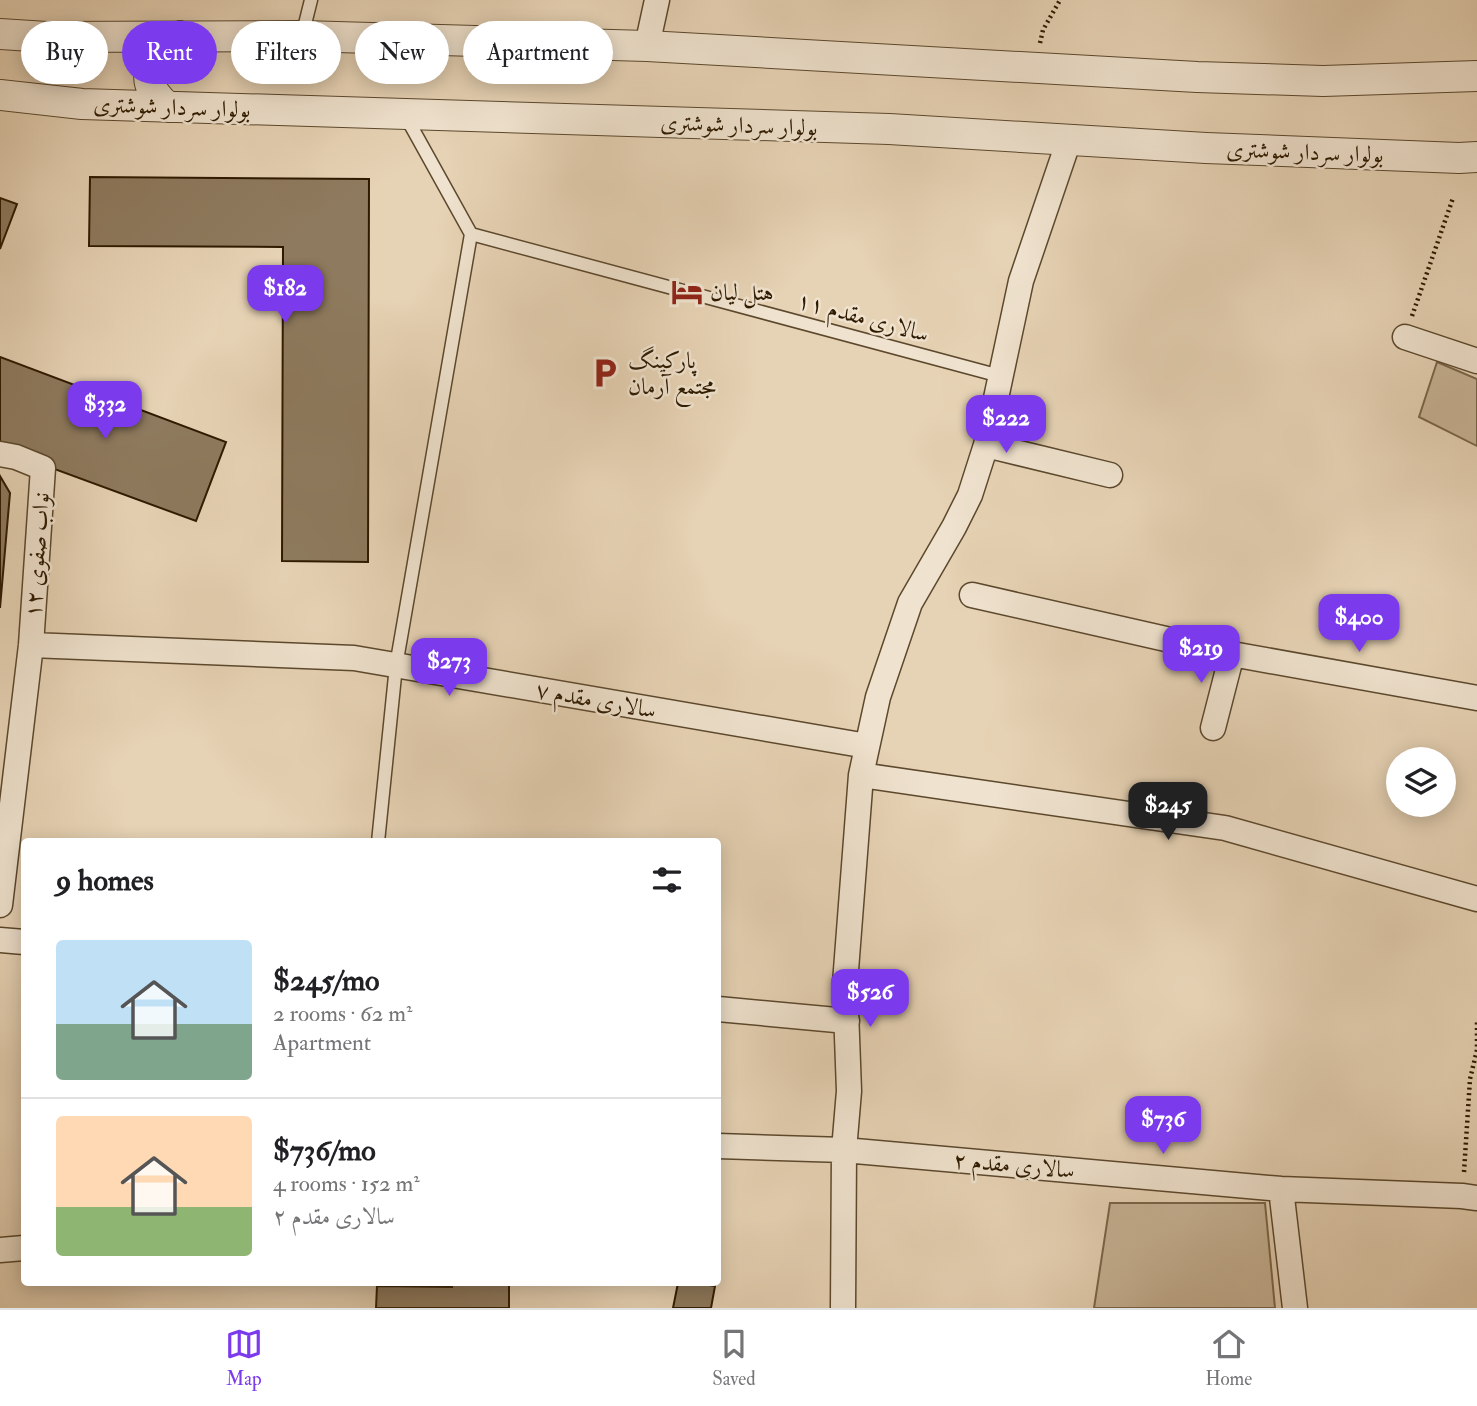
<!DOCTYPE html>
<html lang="en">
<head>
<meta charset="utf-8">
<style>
  :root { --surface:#fff; --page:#f6f6f6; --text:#202124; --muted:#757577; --line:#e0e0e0; --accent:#7c3aed }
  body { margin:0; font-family:"IM FELL Double Pica",Amiri,serif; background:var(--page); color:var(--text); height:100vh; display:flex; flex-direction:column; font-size:26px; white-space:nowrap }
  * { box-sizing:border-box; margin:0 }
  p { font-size:23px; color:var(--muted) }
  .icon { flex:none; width:38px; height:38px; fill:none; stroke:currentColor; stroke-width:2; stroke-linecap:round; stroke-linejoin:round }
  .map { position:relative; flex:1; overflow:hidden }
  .panel { position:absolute; left:21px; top:838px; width:700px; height:448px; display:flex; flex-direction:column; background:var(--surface); border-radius:7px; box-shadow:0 4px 18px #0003 }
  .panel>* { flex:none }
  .guide { position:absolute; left:21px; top:21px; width:700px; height:63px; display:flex; gap:14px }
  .fabs { position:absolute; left:1386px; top:747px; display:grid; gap:14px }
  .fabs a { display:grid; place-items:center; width:70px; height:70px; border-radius:50%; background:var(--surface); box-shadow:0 4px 18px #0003; font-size:35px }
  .price { position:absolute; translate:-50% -60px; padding:0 16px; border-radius:14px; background:var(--accent); color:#fff; font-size:23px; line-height:46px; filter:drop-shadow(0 2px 4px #0008) }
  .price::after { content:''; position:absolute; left:50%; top:42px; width:21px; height:16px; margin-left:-10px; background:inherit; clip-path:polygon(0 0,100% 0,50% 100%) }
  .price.selected { background:#222; color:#fff }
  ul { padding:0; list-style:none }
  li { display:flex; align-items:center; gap:21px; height:175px; padding:0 35px }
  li+li { border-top:2px solid var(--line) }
  li span { display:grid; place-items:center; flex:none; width:196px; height:140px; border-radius:7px; color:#555 }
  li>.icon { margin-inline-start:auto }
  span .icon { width:84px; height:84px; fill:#fffc; stroke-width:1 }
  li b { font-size:30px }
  h2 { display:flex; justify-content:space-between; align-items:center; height:84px; padding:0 35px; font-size:30px }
  .pill { padding:0 24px; border-radius:32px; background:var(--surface); box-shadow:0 4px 18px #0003; font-size:24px; line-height:63px }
  .pill.selected { background:var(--accent); color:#fff }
  .menu { display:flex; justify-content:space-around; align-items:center; height:98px; border-top:2px solid var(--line); background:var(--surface); font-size:19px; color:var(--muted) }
  .menu a { display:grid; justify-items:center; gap:4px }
  .menu .selected { color:var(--accent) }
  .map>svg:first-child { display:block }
  .green { fill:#c7b395; stroke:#7a664a; stroke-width:2 }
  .building { fill:#8e7a5e; stroke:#2e1a00; stroke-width:2 }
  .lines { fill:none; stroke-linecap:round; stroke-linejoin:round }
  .service-casing { stroke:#5c482d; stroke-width:15 }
  .minor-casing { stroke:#5c482d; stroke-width:27 }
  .tertiary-casing { stroke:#5c482d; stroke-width:32 }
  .path { stroke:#2e1a00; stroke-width:4.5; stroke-dasharray:2 3.5; stroke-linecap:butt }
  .service { stroke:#efe2ce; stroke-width:12 }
  .minor { stroke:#efe2ce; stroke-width:24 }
  .tertiary { stroke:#efe2ce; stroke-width:30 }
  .labels { text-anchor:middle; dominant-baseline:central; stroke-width:5; stroke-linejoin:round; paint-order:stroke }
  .street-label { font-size:23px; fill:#2e1a00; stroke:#efe2ce }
  .poi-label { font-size:23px; fill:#2e1a00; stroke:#efe2ce; text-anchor:start }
</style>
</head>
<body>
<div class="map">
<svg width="1477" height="1308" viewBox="0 0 1477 1308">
  <rect width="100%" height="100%" fill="#e6d2b4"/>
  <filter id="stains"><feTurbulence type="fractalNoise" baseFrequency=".00286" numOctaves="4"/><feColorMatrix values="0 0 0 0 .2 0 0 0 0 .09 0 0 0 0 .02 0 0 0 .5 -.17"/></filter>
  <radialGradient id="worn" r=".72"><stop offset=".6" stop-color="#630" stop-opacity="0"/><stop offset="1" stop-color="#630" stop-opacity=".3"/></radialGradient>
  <path class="green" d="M1437 362 1477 379V446L1419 417Z
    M1110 1203H1265L1275 1308H1094Z"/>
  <path class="building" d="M90 177 369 179 368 562 282 561 283 247 89 246Z
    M0 198 17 204 0 249Z
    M0 357 226 442 196 521 0 449Z
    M0 476 10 493 0 608Z
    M452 1283H509V1308H376L377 1286 452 1287Z
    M678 1283H697L715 1286 711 1308H673Z"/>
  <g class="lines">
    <defs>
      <path id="service" d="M302 36 311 0
        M471 234 1000 376
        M378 842 396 666 471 234 405 115"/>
      <path id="minor" d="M647 46 657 0
        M1405 337 1477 361
        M986 445 1110 475
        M0 454 16 457 43 468 31 645 0 905
        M972 595 1232 654 1477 698
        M31 645 354 658 867 746
        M1213 728 1232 654
        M861 775 1225 828 1477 899
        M0 940 24 942
        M718 1009 847 1021
        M718 1146 844 1150 1281 1189 1462 1196 1477 1198
        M1281 1189 1295 1308
        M0 1250 24 1248
        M843 1308 844 1150 849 1091 845 983 861 775 878 697 910 603 954 527 970 495 986 445 1021 281 1069 140"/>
      <path id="tertiary" d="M0 34 47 37 302 36 647 46 1197 77 1323 81 1477 76
        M0 95 82 104 889 129 1206 148 1459 158 1477 157
        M168 107C135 81 150 55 180 36"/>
    </defs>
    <use href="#service" class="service-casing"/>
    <use href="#minor" class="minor-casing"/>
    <use href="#tertiary" class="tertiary-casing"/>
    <path class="path" d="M1040 43 1043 30 1060 0
      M1412 316 1453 198
      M1464 1172 1470 1079 1477 1050V1020"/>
    <use href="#service" class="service"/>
    <use href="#minor" class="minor"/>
    <use href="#tertiary" class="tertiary"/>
  </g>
  <defs>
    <symbol id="hotel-bare" viewBox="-9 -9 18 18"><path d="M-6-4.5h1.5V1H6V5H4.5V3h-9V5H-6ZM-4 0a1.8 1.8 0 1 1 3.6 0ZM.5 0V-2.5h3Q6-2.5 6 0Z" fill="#8f2418" stroke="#efe2ce" stroke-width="2.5" paint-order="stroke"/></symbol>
    <symbol id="parking-bare" viewBox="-9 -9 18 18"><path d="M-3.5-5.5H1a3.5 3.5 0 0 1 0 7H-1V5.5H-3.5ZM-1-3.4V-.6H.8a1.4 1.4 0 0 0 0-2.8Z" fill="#8f2418" stroke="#efe2ce" stroke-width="2.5" paint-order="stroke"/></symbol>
  </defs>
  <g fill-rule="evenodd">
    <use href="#hotel-bare" x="665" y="270" width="44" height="44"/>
    <use href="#parking-bare" x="583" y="351" width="44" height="44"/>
  </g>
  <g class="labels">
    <g class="street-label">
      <text transform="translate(172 107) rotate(2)">بولوار سردار شوشتری</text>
      <text transform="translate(739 125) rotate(2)">بولوار سردار شوشتری</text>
      <text transform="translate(1305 152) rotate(2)">بولوار سردار شوشتری</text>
      <text transform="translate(863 317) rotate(15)">سالاری مقدم ۱۱</text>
      <text transform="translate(37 555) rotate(-86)">نواب صفوی ۱۲</text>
      <text transform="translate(596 700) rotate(10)">سالاری مقدم ۷</text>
      <text transform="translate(1014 1165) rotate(5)">سالاری مقدم ۲</text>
    </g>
    <g class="poi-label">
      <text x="710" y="292">هتل لیان</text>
      <text x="628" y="360">پارکینگ<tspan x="628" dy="26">مجتمع آرمان</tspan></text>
    </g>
  </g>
  <rect width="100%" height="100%" filter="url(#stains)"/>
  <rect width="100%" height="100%" fill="url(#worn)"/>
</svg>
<div class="fabs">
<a><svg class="icon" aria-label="layers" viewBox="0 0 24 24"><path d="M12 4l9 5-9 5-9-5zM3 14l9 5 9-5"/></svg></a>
</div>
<b class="price" style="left:285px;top:325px">$182</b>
<b class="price" style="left:105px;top:441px">$332</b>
<b class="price" style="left:1006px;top:455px">$222</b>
<b class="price" style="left:1359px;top:654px">$400</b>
<b class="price" style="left:1201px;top:685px">$219</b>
<b class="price" style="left:449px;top:698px">$273</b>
<b class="price selected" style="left:1168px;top:842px">$245</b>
<b class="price" style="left:870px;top:1029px">$526</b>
<b class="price" style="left:1163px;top:1156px">$736</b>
<div class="guide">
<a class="pill">Buy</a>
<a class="pill selected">Rent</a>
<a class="pill">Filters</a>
<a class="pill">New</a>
<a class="pill">Apartment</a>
</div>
<section class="panel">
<h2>9 homes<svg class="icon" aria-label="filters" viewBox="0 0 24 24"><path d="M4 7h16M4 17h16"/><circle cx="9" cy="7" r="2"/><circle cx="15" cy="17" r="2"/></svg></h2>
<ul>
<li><span style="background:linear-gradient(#bfe0f5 60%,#7fa58c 0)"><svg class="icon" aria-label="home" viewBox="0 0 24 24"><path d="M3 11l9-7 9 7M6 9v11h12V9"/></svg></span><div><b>$245/mo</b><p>2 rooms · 62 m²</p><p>Apartment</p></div></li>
<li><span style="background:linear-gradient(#ffd9b3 65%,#8fb573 0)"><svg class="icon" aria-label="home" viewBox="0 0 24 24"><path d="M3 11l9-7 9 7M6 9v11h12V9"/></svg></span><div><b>$736/mo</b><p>4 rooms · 152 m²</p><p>سالاری مقدم ۲</p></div></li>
</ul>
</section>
</div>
<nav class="menu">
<a class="selected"><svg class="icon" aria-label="map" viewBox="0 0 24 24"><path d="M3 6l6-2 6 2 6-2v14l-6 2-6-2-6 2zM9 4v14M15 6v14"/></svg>Map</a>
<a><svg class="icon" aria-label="saved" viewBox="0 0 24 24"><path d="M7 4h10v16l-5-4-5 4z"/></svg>Saved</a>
<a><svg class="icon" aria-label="home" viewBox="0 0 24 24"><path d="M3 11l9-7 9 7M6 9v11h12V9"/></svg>Home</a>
</nav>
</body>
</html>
